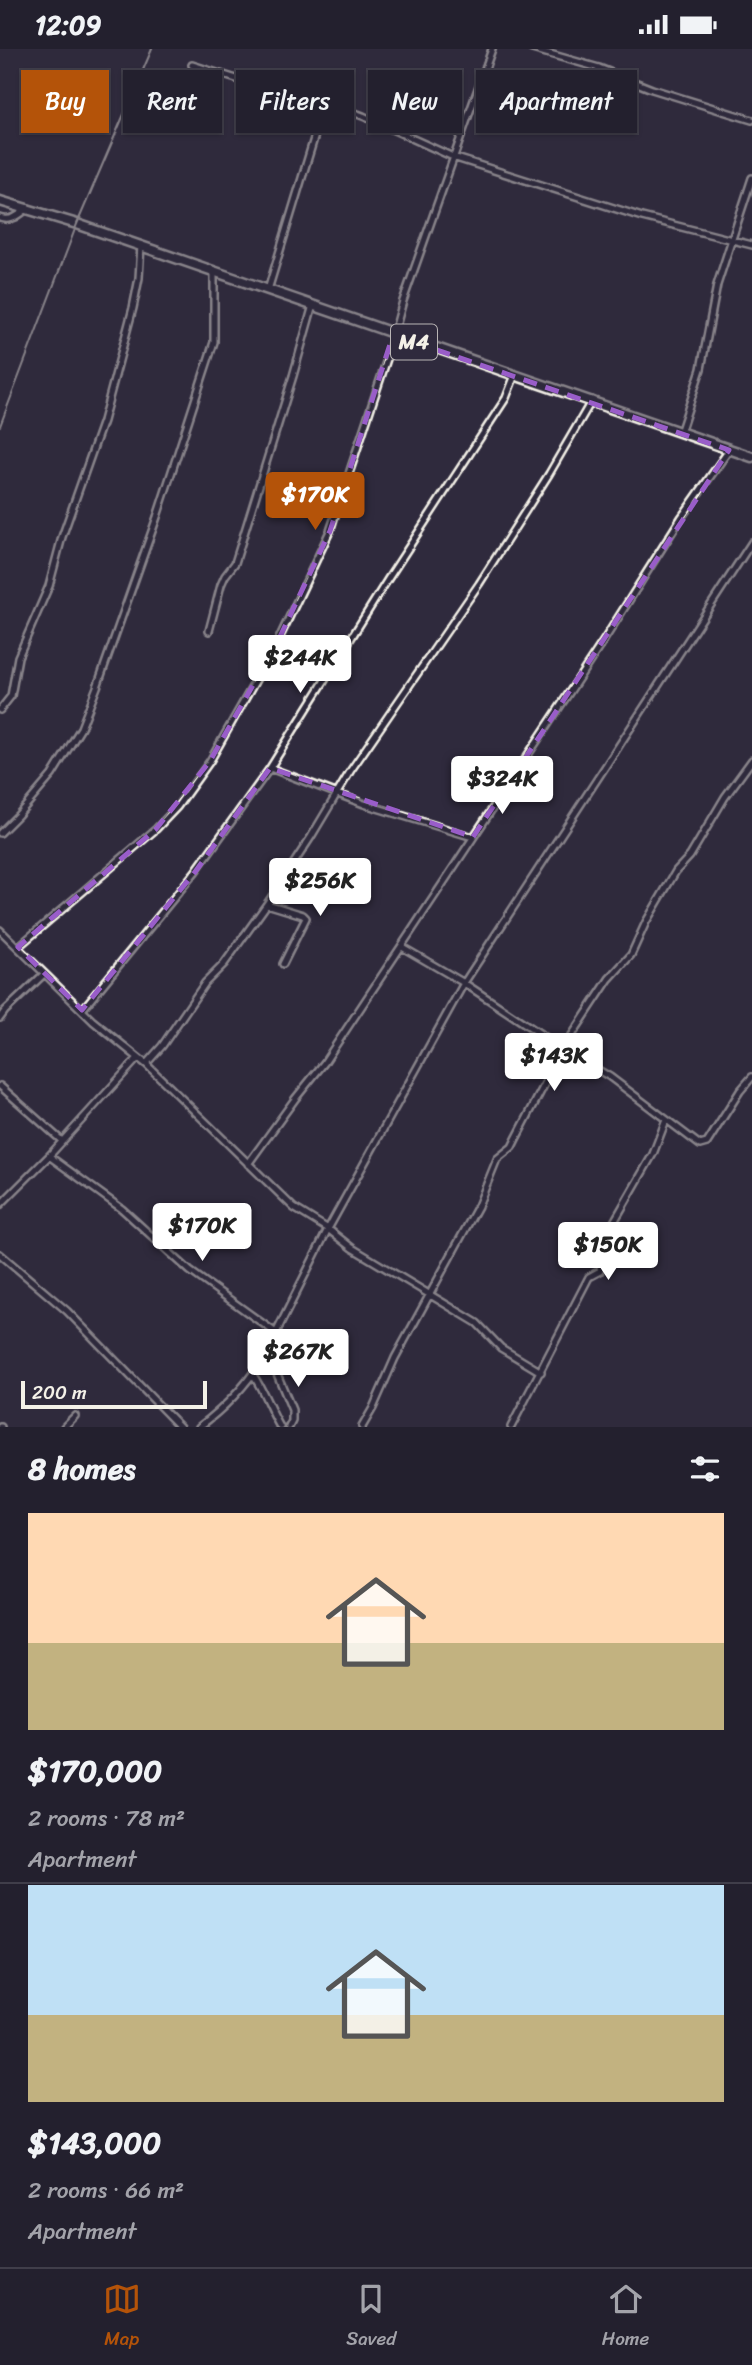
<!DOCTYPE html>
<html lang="en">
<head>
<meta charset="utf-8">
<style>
  :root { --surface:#23202e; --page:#2b2836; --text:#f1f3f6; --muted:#a3a3aa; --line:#403e4a; --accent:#b45309 }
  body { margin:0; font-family:Sriracha,sans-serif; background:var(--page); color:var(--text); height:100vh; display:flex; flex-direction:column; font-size:26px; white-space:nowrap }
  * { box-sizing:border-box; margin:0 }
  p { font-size:23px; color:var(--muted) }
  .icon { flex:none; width:38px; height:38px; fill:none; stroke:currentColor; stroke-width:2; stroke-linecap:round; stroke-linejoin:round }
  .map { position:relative; height:1378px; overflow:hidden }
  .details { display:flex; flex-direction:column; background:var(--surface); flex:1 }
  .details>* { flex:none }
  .guide { position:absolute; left:21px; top:21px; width:710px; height:63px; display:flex; gap:14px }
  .scale { position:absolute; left:21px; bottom:18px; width:186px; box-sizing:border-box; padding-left:7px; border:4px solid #f4f1e8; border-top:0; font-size:19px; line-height:24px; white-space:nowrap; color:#f4f1e8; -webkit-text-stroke:5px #2f2a3d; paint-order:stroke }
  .price { position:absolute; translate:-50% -60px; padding:0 16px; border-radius:7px; background:#fff; color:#222; font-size:23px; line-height:46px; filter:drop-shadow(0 2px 4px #0008) }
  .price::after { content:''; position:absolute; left:50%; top:42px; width:21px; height:16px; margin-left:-10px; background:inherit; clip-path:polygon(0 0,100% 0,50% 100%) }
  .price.active { background:var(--accent); color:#fff }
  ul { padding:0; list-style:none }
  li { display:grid; align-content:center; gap:14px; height:371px; padding:0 28px }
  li+li { border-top:2px solid var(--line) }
  li span { display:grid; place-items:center; height:217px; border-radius:0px; color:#555 }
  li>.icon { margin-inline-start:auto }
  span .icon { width:126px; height:126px; fill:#fffc; stroke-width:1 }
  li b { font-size:30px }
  h2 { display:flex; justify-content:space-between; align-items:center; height:84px; padding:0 28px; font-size:30px }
  .tag { padding:0 24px; border-radius:0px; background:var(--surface); box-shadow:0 2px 5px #0004,0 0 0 2px var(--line); font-size:24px; line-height:63px }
  .tag.active { background:var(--accent); color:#fff }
  .status { display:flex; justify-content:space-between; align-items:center; height:49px; padding:0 35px; background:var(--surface); direction:ltr }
  .status svg { height:19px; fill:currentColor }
  .tabs { display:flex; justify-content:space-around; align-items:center; height:98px; border-top:2px solid var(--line); background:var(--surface); font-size:19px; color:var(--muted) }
  .tabs a { display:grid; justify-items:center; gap:4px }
  .tabs .active { color:var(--accent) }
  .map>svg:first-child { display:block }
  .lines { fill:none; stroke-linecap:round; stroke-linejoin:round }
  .minor-casing { stroke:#f4f1e8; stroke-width:10 }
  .primary-casing { stroke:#f4f1e8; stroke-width:13 }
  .minor { stroke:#2f2a3d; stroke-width:5 }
  .primary { stroke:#2f2a3d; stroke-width:8 }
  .rail { stroke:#f4f1e8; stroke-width:2 }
  .marked { fill:none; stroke:#995dc9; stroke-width:5; stroke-dasharray:14 9; stroke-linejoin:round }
  .labels { text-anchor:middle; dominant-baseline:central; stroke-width:5; stroke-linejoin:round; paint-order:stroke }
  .shield { fill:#2f2a3d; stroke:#b9b5b5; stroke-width:2 }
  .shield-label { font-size:21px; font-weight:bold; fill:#f4f1e8 }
</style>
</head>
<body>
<div class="status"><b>12:09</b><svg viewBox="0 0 49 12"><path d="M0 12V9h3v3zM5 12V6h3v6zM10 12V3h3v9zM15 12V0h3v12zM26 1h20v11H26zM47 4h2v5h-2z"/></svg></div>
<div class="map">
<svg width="752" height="1378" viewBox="0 0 752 1378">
  <rect width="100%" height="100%" fill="#2f2a3d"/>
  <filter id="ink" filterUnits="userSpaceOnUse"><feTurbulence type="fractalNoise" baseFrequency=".0143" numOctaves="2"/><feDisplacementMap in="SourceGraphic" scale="14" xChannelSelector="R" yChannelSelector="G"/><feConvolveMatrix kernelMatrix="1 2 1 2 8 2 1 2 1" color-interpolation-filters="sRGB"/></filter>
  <g filter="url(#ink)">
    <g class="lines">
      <defs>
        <path id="minor" d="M532 0 599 19 652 40 752 71
          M192 16 265 39 325 53 363 67 453 108 642 168 752 196
          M0 169C12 173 19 166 28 159
          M268 241 325 53
          M680 384 701 320 717 236 752 129
          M209 582 221 536 225 527 235 514 293 327 313 256
          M0 661 11 647 18 608 49 537 62 488 103 372 133 259 139 229 141 196
          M270 719 364 755 473 788
          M0 784 18 766 52 726 81 679 97 638 157 468 214 293V224
          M267 855 303 866 306 869 283 915
          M0 881 93 972 146 1015 294 1159 328 1180 464 934 752 493
          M18 898 156 780 177 758 210 712 278 592 330 482 387 310 403 252 492 0
          M402 898 464 934 563 1000 610 1028 700 1096 707 1094 740 1042 752 1028
          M82 961 195 823 270 719 388 530 506 349 515 326
          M0 969 5 962 44 925
          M146 1015 162 997 205 934 224 915 267 855 311 788 351 721 479 535 549 425 592 351
          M0 1037 62 1092
          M49 1107 122 1160 190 1222 276 1284 328 1180 352 1199 477 1274 501 1299 541 1323
          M248 1115 295 1050 324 1014 604 591 681 469 729 401
          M0 1156 49 1107 138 1009
          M0 1205 67 1262 180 1378
          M268 1303 292 1361V1372L289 1378
          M253 1326C264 1342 270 1361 280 1378
          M0 1378H1
          M64 1378 75 1367
          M199 1378C233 1353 259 1323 276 1284
          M362 1378 373 1359 395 1309 478 1157 497 1110 512 1098 516 1090 563 1000 609 930 631 906 646 873 676 822 690 807 725 748 752 711
          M511 1378 589 1228 600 1222 603 1192 653 1105 666 1071"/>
        <path id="primary" d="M0 152 77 175 752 408"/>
      </defs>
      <use href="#minor" class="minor-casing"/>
      <use href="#primary" class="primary-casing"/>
      <use href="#minor" class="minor"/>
      <use href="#primary" class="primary"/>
      <path class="rail" d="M0 377 77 175 152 0"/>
    </g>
  </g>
  <path d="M0 0H752V1378H0ZM393 286 729 401 473 788 270 719 195 823 82 961 18 898 156 780 210 712 278 592 330 482Z" fill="#2f2a3d" fill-opacity=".55" fill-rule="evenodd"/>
  <path class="marked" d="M393 286 729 401 473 788 270 719 195 823 82 961 18 898 156 780 210 712 278 592 330 482Z"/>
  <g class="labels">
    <rect class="shield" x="391" y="275.5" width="46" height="35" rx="5"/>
    <g class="shield-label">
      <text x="414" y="293">M4</text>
    </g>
  </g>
</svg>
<div class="scale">200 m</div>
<b class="price active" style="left:315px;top:483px">$170K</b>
<b class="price" style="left:300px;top:646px">$244K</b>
<b class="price" style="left:502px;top:767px">$324K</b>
<b class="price" style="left:320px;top:869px">$256K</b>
<b class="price" style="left:554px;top:1044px">$143K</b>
<b class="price" style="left:202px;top:1214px">$170K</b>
<b class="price" style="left:608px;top:1233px">$150K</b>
<b class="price" style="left:298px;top:1340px">$267K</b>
<div class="guide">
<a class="tag active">Buy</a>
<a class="tag">Rent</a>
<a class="tag">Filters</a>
<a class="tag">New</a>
<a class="tag">Apartment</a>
</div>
</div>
<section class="details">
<h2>8 homes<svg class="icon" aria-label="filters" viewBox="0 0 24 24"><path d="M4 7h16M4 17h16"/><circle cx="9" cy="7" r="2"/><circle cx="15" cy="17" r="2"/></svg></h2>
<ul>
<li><span style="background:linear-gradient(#ffd9b3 60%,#c2b280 0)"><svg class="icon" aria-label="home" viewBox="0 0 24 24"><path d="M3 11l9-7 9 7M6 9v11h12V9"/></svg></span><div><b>$170,000</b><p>2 rooms · 78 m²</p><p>Apartment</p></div></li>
<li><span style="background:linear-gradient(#bfe0f5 60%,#c2b280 0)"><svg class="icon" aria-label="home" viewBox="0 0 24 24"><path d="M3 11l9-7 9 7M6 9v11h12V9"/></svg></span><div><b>$143,000</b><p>2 rooms · 66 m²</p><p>Apartment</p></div></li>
</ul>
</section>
<nav class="tabs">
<a class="active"><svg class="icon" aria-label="map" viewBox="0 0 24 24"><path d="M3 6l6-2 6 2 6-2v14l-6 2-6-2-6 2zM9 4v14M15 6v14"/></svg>Map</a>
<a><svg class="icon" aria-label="saved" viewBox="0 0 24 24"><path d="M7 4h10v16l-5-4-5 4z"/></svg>Saved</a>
<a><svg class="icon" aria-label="home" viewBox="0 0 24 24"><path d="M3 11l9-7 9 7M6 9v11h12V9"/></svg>Home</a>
</nav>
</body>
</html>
